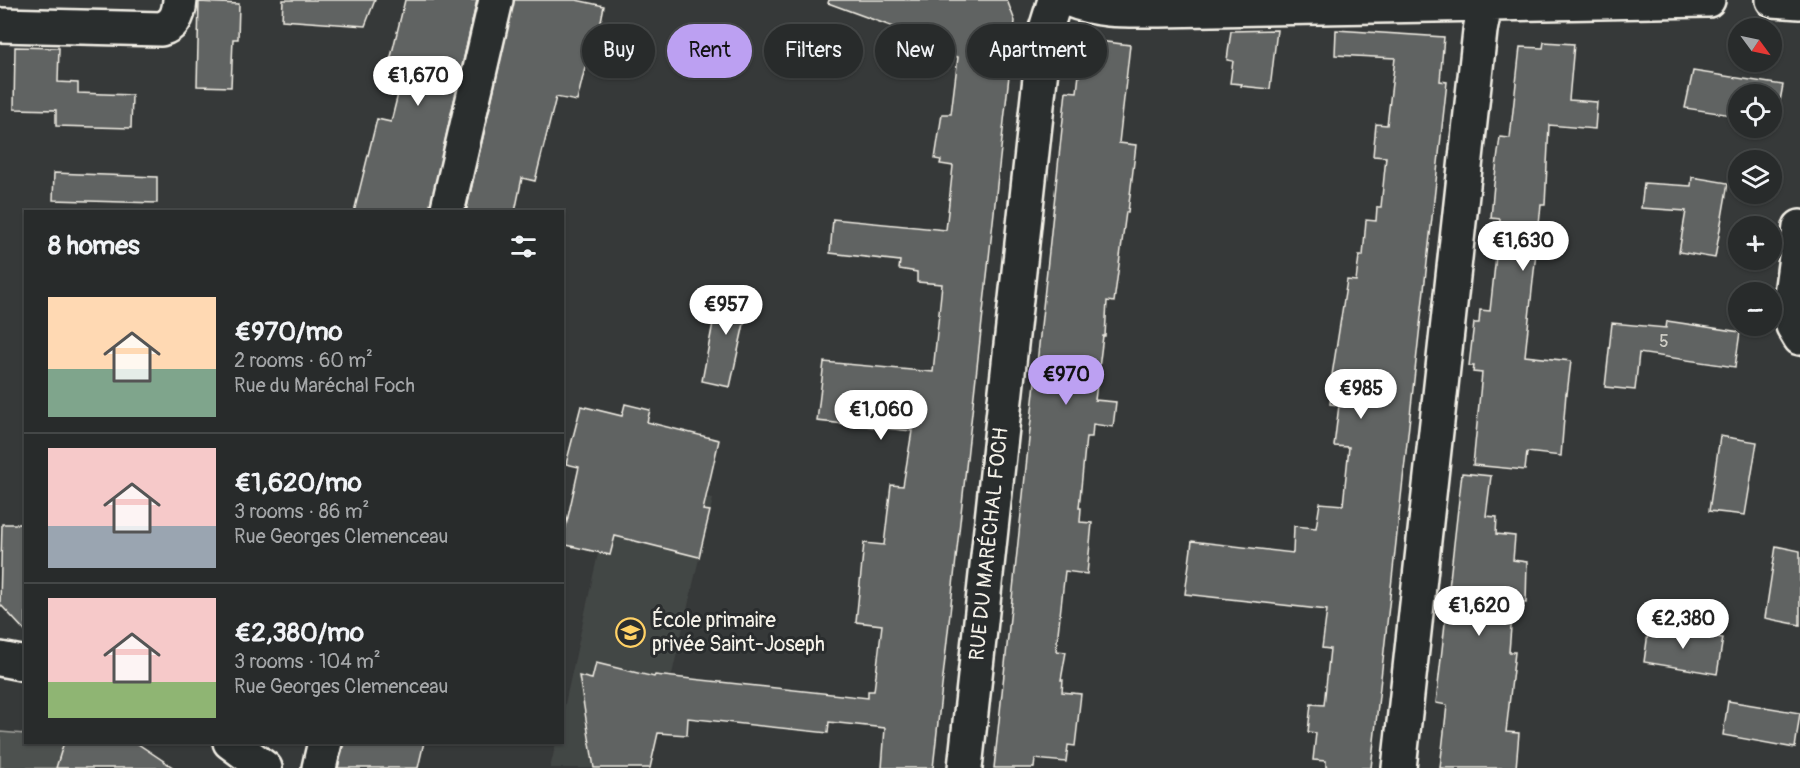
<!DOCTYPE html>
<html lang="en">
<head>
<meta charset="utf-8">
<style>
  :root { --surface:#282b2b; --page:#343737; --text:#f1f3f6; --muted:#a5a7a9; --line:#444747; --accent:#bca0f2 }
  body { margin:0; font-family:Pangolin,sans-serif; background:var(--page); color:var(--text); height:100vh; display:flex; flex-direction:column; font-size:22px; white-space:nowrap }
  * { box-sizing:border-box; margin:0 }
  p { font-size:20px; color:var(--muted) }
  .icon { flex:none; width:33px; height:33px; fill:none; stroke:currentColor; stroke-width:2; stroke-linecap:round; stroke-linejoin:round }
  .map { position:relative; flex:1; overflow:hidden }
  .sheet { position:absolute; left:24px; top:210px; width:540px; height:534px; display:flex; flex-direction:column; background:var(--surface); border-radius:0px; box-shadow:0 2px 4px #0004,0 0 0 2px var(--line) }
  .sheet>* { flex:none }
  .top-card { position:absolute; left:582px; top:24px; width:570px; height:54px; display:flex; gap:12px }
  .needle { width:39px; rotate:123deg }
  .controls { position:absolute; left:1728px; top:18px; display:grid; gap:12px }
  .controls a { display:grid; place-items:center; width:54px; height:54px; border-radius:50%; background:var(--surface); box-shadow:0 2px 4px #0004,0 0 0 2px var(--line); font-size:30px }
  .price { position:absolute; translate:-50% -51px; padding:0 14px; border-radius:21px; background:#fff; color:#222; font-size:20px; line-height:39px; filter:drop-shadow(0 2px 3px #0008) }
  .price::after { content:''; position:absolute; left:50%; top:36px; width:18px; height:14px; margin-left:-9px; background:inherit; clip-path:polygon(0 0,100% 0,50% 100%) }
  .price.current { background:var(--accent); color:#111 }
  ul { padding:0; list-style:none }
  li { display:flex; align-items:center; gap:18px; height:150px; padding:0 24px }
  li+li { border-top:2px solid var(--line) }
  li span { display:grid; place-items:center; flex:none; width:168px; height:120px; border-radius:0px; color:#555 }
  li>.icon { margin-inline-start:auto }
  span .icon { width:72px; height:72px; fill:#fffc; stroke-width:1 }
  li b { font-size:26px }
  h2 { display:flex; justify-content:space-between; align-items:center; height:72px; padding:0 24px; font-size:26px }
  .pill { padding:0 21px; border-radius:27px; background:var(--surface); box-shadow:0 2px 4px #0004,0 0 0 2px var(--line); font-size:21px; line-height:54px }
  .pill.current { background:var(--accent); color:#111 }
  .map>svg:first-child { display:block }
  .built { fill:#434645 }
  .green { fill:#4e514f; stroke:#a1a19c; stroke-width:1.5 }
  .building { fill:#616362; stroke:#f4f1e8; stroke-width:1.5 }
  .lines { fill:none; stroke-linecap:round; stroke-linejoin:round }
  .minor-casing { stroke:#f4f1e8; stroke-width:38 }
  .major-casing { stroke:#f4f1e8; stroke-width:38 }
  .minor { stroke:#2a2d2e; stroke-width:33 }
  .major { stroke:#2a2d2e; stroke-width:33 }
  .labels { text-anchor:middle; dominant-baseline:central; stroke-width:6; stroke-linejoin:round; paint-order:stroke }
  .number-label { font-size:18px; fill:#cfcec6 }
  .street-label { font-size:21px; fill:#f4f1e8; stroke:#2a2d2e }
  .poi-label { font-size:21px; fill:#f4f1e8; stroke:#2a2d2e; text-anchor:start }
</style>
</head>
<body>
<div class="map">
<svg width="1800" height="768" viewBox="0 0 1800 768">
  <rect width="100%" height="100%" fill="#363939"/>
  <filter id="ink" filterUnits="userSpaceOnUse"><feTurbulence type="fractalNoise" baseFrequency=".0167" numOctaves="2"/><feDisplacementMap in="SourceGraphic" scale="12" xChannelSelector="R" yChannelSelector="G"/><feConvolveMatrix kernelMatrix="1 2 1 2 8 2 1 2 1" color-interpolation-filters="sRGB"/></filter>
  <g filter="url(#ink)">
    <path class="built" d="M615 476 713 499 650 768H550L556 743 562 742 563 713Z"/>
    <path class="green" d="M0 732 25 734 26 742 64 743 63 747 76 768H0Z"/>
    <path class="building" d="M283 0H375L365 26 282 20Z
      M405 0H477L429 212H354L377 119 391 122 397 98 403 73 388 69Z
      M514 0H576L604 6 592 66 586 64 577 101 556 97 535 181 522 178 515 212H466Z
      M829 0H1007L1015 21 933 768H882L885 728 829 722 828 733 688 718 687 735 658 733 650 768H594L579 676 592 679 596 663 654 677 655 675 868 698V691H874L882 625 856 622 864 543 884 545 891 485 903 486 912 431 817 421 824 362 933 372 942 284 917 282V272L899 269 900 261 830 253 833 219 946 230 953 166 940 164 941 160 935 159 942 114H951L958 57 953 56V51L914 47 918 36 828 3Z
      M199 2 239 4 238 39H233L231 87 197 86Z
      M1277 30 1270 89 1241 86 1242 84 1230 83 1233 61 1227 60 1231 31Z
      M1336 30 1444 37 1440 81 1447 82 1371 768H1326V761L1313 760 1316 733 1308 732 1311 704 1324 705 1330 649 1322 648 1327 610 1185 594 1192 541 1293 553 1294 526 1316 528 1320 503 1343 505 1349 447 1334 446 1339 405 1330 404 1331 394H1329L1347 280 1356 281 1359 256H1363L1366 220 1376 221 1377 207H1381L1386 157 1373 156 1376 124 1387 125 1395 58 1335 55Z
      M1083 39 1130 45 1119 143 1136 145 1128 212H1126L1114 302 1107 301 1105 336H1103L1095 400 1116 402 1113 427 1093 424 1092 437H1086L1079 508H1081L1080 522 1092 523 1087 574 1065 571 1056 651 1066 652 1061 680H1063L1062 692 1081 694 1075 746 1068 745 1066 762 1035 759 1034 768H994L1066 91 1077 92Z
      M1544 42 1574 44 1569 100 1597 102 1595 129 1549 125 1545 205H1541L1525 356 1571 361 1567 394 1566 393 1561 456 1527 452 1525 470 1473 465 1482 373 1473 372 1474 366H1469L1474 323H1479L1480 310 1490 311 1500 219 1491 218 1494 184 1500 137 1510 138 1520 47 1543 48Z
      M15 47 59 48 58 82 78 83V93L132 95 131 128 56 126V110L14 109Z
      M1693 71 1783 85 1776 122 1772 121V94H1738V116L1685 108Z
      M54 173 157 177V203L53 200Z
      M1692 177 1728 183 1715 258 1679 252 1686 211 1641 208 1644 183 1691 186Z
      M720 286 751 292 730 387 702 381Z
      M1667 321 1740 332 1735 367 1639 353 1635 390 1605 387 1612 323 1666 328Z
      M625 404 650 410 647 422 719 440 703 510 710 511 699 557 615 536 610 555 562 544 579 467 566 464 581 406 622 416Z
      M1720 436 1757 442 1745 515 1709 511Z
      M1462 473 1491 476 1486 516 1497 517 1496 534 1515 536 1513 560 1527 562 1526 603 1513 602 1509 652H1515L1506 732 1519 733 1516 768H1440L1447 705 1436 703Z
      M2 524H26V632L0 604Z
      M1776 546 1800 551V625L1765 618Z
      M1649 626 1723 638 1717 674 1644 662Z
      M1728 701 1800 713 1795 748 1723 735Z
      M64 742H135L174 768H56Z
      M344 742H424L418 768H338Z"/>
    <g class="lines">
      <defs>
        <path id="minor" d="M1070 0C1099 12 1129 10 1160 10L1708 0
          M1773 0 1800 2
          M0 25 161 29C175 25 179 14 180 0
          M447 212 496 0
          M1800 227 1789 309 1793 326 1800 338
          M319 768 325 742
          M965 768 1045 32 1055 0
          M1399 768 1480 31 1486 0"/>
        <path id="major" d="M0 659 26 664
          M230 742 265 768"/>
      </defs>
      <use href="#minor" class="minor-casing"/>
      <use href="#major" class="major-casing"/>
      <use href="#minor" class="minor"/>
      <use href="#major" class="major"/>
    </g>
  </g>
  <defs>
    <symbol id="school-ring" viewBox="-11 -11 22 22"><circle r="9.5" fill="#2a2d2e" stroke="#ffd166" stroke-width="1.5"/><path d="M0-5L7-2L0 1L-7-2ZM-4 1L0 2.5L4 1V4Q0 6-4 4Z" fill="#ffd166"/></symbol>
  </defs>
  <g fill-rule="evenodd">
    <use href="#school-ring" x="614" y="616" width="33" height="33"/>
  </g>
  <g class="labels">
    <g class="number-label">
      <text x="1664" y="341">5</text>
    </g>
    <g class="street-label">
      <text transform="translate(989 544) rotate(-84)">RUE DU MARÉCHAL FOCH</text>
    </g>
    <g class="poi-label">
      <text x="652" y="620">École primaire<tspan x="652" dy="24">privée Saint-Joseph</tspan></text>
    </g>
  </g>
</svg>
<div class="controls">
<a><svg class="needle" viewBox="-14 -14 28 28"><path d="M0-13l5 13h-10z" fill="#e53935"/><path d="M0 13l5-13h-10z" fill="#a5a7a9"/></svg></a>
<a><svg class="icon" aria-label="locate" viewBox="0 0 24 24"><circle cx="12" cy="12" r="6"/><path d="M12 2v4M12 18v4M2 12h4M18 12h4"/></svg></a>
<a><svg class="icon" aria-label="layers" viewBox="0 0 24 24"><path d="M12 4l9 5-9 5-9-5zM3 14l9 5 9-5"/></svg></a>
<a>+</a>
<a>−</a>
</div>
<b class="price" style="left:418px;top:107px">€1,670</b>
<b class="price" style="left:1523px;top:272px">€1,630</b>
<b class="price" style="left:726px;top:336px">€957</b>
<b class="price current" style="left:1066px;top:406px">€970</b>
<b class="price" style="left:1361px;top:420px">€985</b>
<b class="price" style="left:881px;top:441px">€1,060</b>
<b class="price" style="left:1479px;top:637px">€1,620</b>
<b class="price" style="left:1683px;top:650px">€2,380</b>
<div class="top-card">
<a class="pill">Buy</a>
<a class="pill current">Rent</a>
<a class="pill">Filters</a>
<a class="pill">New</a>
<a class="pill">Apartment</a>
</div>
<section class="sheet">
<h2>8 homes<svg class="icon" aria-label="filters" viewBox="0 0 24 24"><path d="M4 7h16M4 17h16"/><circle cx="9" cy="7" r="2"/><circle cx="15" cy="17" r="2"/></svg></h2>
<ul>
<li><span style="background:linear-gradient(#ffd9b3 60%,#7fa58c 0)"><svg class="icon" aria-label="home" viewBox="0 0 24 24"><path d="M3 11l9-7 9 7M6 9v11h12V9"/></svg></span><div><b>€970/mo</b><p>2 rooms · 60 m²</p><p>Rue du Maréchal Foch</p></div></li>
<li><span style="background:linear-gradient(#f6c9c9 65%,#9aa5b1 0)"><svg class="icon" aria-label="home" viewBox="0 0 24 24"><path d="M3 11l9-7 9 7M6 9v11h12V9"/></svg></span><div><b>€1,620/mo</b><p>3 rooms · 86 m²</p><p>Rue Georges Clemenceau</p></div></li>
<li><span style="background:linear-gradient(#f6c9c9 70%,#8fb573 0)"><svg class="icon" aria-label="home" viewBox="0 0 24 24"><path d="M3 11l9-7 9 7M6 9v11h12V9"/></svg></span><div><b>€2,380/mo</b><p>3 rooms · 104 m²</p><p>Rue Georges Clemenceau</p></div></li>
</ul>
</section>
</div>
</body>
</html>
